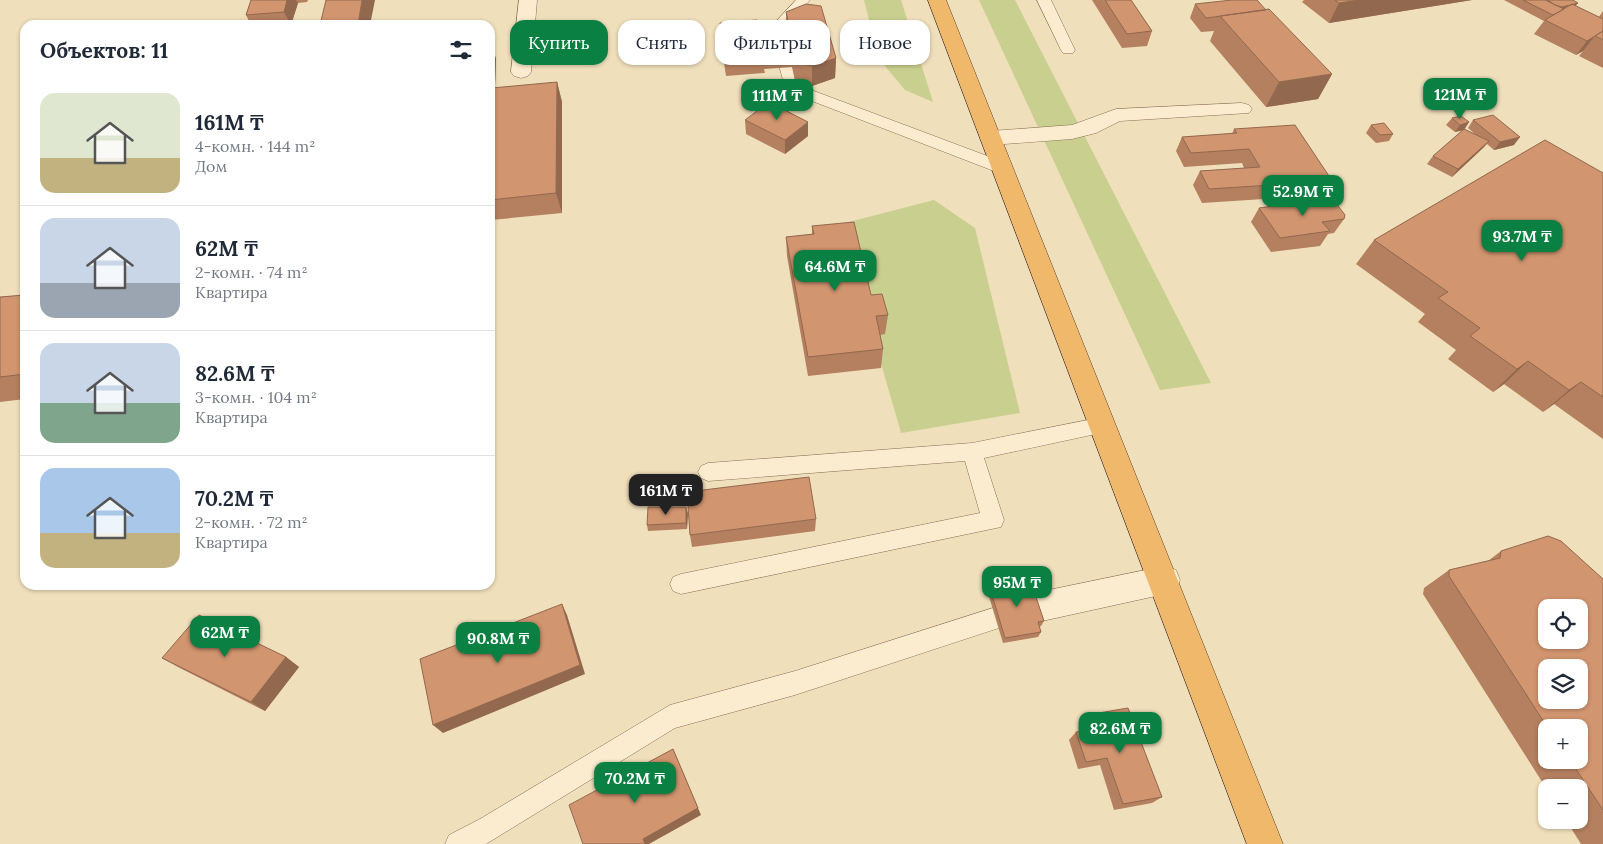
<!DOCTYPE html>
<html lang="ru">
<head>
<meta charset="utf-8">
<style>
  :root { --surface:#fff; --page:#f6f6f7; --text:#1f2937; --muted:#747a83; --line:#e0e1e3; --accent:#0b8043 }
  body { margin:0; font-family:Lora,serif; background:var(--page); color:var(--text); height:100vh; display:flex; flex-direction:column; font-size:19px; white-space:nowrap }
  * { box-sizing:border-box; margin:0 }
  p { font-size:16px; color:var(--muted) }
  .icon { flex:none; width:28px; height:28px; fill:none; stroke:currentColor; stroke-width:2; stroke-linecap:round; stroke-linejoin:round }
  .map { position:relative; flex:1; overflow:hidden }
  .side { position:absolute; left:20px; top:20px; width:475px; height:570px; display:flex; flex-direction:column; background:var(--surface); border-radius:15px; box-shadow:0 1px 4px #0004 }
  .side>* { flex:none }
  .guide { position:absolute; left:510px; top:20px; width:475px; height:45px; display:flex; gap:10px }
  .fabs { position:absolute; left:1538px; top:599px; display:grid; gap:10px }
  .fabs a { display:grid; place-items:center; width:50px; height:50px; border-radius:10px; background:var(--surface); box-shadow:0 1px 4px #0004; font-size:25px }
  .price { position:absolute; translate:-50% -42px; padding:0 11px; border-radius:10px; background:var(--accent); color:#fff; font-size:16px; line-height:32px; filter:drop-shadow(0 1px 2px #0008) }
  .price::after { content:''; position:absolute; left:50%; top:30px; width:15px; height:11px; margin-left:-8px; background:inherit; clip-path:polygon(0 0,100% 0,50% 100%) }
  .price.selected { background:#222; color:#fff }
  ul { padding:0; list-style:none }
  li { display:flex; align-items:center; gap:15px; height:125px; padding:0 20px }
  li+li { border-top:1px solid var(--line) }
  li span { display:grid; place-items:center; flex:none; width:140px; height:100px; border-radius:15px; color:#555 }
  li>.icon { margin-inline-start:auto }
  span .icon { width:60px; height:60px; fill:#fffc; stroke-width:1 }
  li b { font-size:21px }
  h2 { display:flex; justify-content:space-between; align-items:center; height:60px; padding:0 20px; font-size:21px }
  .pill { padding:0 18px; border-radius:15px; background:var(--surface); box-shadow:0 1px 4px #0004; font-size:18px; line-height:45px }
  .pill.selected { background:var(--accent); color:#fff }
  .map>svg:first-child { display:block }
  .green { fill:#c9cf8f }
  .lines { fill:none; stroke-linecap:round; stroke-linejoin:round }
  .service-casing { stroke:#896e54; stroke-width:1 }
  .minor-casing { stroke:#896e54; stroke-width:1 }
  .trunk-casing { stroke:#553d29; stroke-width:1 }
  .service { fill:#fbeccf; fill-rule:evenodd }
  .minor { fill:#fbeccf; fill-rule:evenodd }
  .trunk { fill:#efb86a; fill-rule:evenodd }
  .wall { fill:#b4805f; fill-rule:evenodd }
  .shaded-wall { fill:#92684e }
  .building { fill:#d1956f; stroke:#92684e; fill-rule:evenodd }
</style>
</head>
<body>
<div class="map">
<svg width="1603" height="844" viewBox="0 0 1603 844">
  <rect width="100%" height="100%" fill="#f0dfbb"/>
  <path class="green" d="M864 0H901L933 102 905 90 879 59Z
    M979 0H1015L1211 383 1160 390Z
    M934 200 975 228 1020 413 901 433 841 224Z"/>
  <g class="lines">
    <defs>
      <path id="service" d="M796 0H810L783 30 798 85 1006 163 1008 167 1006 171 1000 172 994 171 786 91 769 29Z
        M1037 0H1051L1075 50 1073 53H1063L1061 50Z
        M1103 417 1110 419 1113 425 1110 431 984 458 1004 520 1001 527 681 594 673 591 670 584 673 577 681 574 980 513 965 461 708 481 701 478 698 472 701 466 708 463 972 443Z
        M1015 601 1023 604 1027 612 1023 620 795 695 675 728 486 844H445L449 835 480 819 670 705 795 671Z"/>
      <path id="minor" d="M519 0H537L531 72 528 76 521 78 514 76 511 72Z
        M1242 103 1249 105 1252 109 1249 113 1120 121 1096 133 1072 139 991 145 983 143 980 138 983 133 991 131 1072 125 1116 109Z
        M1165 566 1176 570 1180 580 1176 590 1165 594 1015 627 1004 623 999 612 1004 601 1015 597Z"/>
      <path id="trunk" d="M928 0H946L1283 844H1247Z"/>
    </defs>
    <use href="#service" class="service-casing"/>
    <use href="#minor" class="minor-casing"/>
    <use href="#trunk" class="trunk-casing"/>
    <use href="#service" class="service"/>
    <use href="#minor" class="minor"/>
    <use href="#trunk" class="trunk"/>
  </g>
  <path class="wall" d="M251 0H308L307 2 298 3 291 25H251L246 15Z
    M1092 0H1131L1152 31 1147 46 1122 48Z
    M1304 0H1472L1329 23 1302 2Z
    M1504 0H1573L1578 3 1575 6 1599 17 1603 11V68L1579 56 1583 51 1576 55 1534 34 1544 21Z
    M1195 4 1266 10 1332 74 1318 99 1266 107 1210 41 1214 31 1201 32 1190 18Z
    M786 12 836 58 835 78 812 86 801 85 795 81 792 67 764 69 765 73 726 76 721 43 720 23 759 27 786 25Z
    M490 45 496 59 495 86H490Z
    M557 82 562 102V213L491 220 490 219V111Z
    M1452 118 1469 122 1464 129 1475 134 1468 128 1473 120 1514 145 1494 150 1487 144 1483 148 1452 177 1427 164 1433 156 1463 130 1455 132 1446 125Z
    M745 120 808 136 785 154 746 134Z
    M1371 125 1393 134 1389 141 1376 143 1366 133Z
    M1234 129 1337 188 1330 198 1344 219 1334 233 1328 234 1320 246 1271 252 1251 222 1259 208 1273 206 1268 207 1264 199 1202 203 1193 185 1200 171 1244 168 1242 163 1184 167 1176 151 1182 137 1232 134Z
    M1603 173V439L1554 404 1543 412 1504 384 1493 392 1448 359 1456 350 1418 322 1425 314 1356 264 1374 240Z
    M812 226 888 315 885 334 880 335 883 349 881 368 808 376 787 256 786 237 812 234Z
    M25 295V399L0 402V297Z
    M688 513 687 529 648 531 647 525Z
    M816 519 815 531 692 547 690 535Z
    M1501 551 1603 579V844H1581L1566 820H1579V788H1546L1423 594 1424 588 1449 570 1488 561ZM1546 728H1579V760H1546Z
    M989 585 1044 621 1041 626 1039 627 1041 632 1038 637 1003 643 987 590Z
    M286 657 299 667 265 711 178 667 162 658Z
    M1087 715 1162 797 1152 803 1114 810 1100 765 1078 769 1069 740 1076 732 1082 731 1080 724Z"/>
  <path class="shaded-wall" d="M287 0H296L298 3 291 25 284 12Z
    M362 0H375L370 25H358Z
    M1360 0H1472L1329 23 1339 3Z
    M1578 3 1572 10 1556 14 1562 7Z
    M1594 37 1583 51 1576 55 1587 41Z
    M492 45 496 59 495 86 490 71Z
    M836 58 835 78 812 86V66Z
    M1332 74 1318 99 1266 107 1279 82Z
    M557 82 562 102V213L556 193Z
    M808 122V136L785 154V140Z
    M1469 122 1464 130 1455 132 1460 125Z
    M1520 137 1514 145 1494 150 1500 142Z
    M1489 141 1483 148 1452 177 1458 169Z
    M1528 361 1504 384 1493 392 1517 369Z
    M1581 382 1554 404 1543 412 1569 390Z
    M686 507 688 513 687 529 686 523Z
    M562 604 567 615 585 674 443 733 433 725Z
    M286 657 299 667 265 711 251 702Z
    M673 749 701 815 649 844H645L643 839Z"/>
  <path class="building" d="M251 0H287L284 12 246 15Z
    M326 0H362L358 25H320Z
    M1105 0H1131L1152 31 1127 34Z
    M1232 0H1257L1266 10 1206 18 1195 4Z
    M1335 0H1360L1339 3Z
    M1523 0H1545L1564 9 1553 15Z
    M1548 0H1573L1578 3 1562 7 1555 5Z
    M806 4 821 6 836 58 812 66 801 64 795 61 792 46 763 49 764 53 725 56 720 23 757 20 759 27 789 25 786 12Z
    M1572 4 1603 19V31L1587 41 1545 20Z
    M1269 9 1332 74 1279 82 1220 16Z
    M1603 31V40L1595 36Z
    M490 45H492L490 71Z
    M557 82 556 193 490 200V111L492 88Z
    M769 102 808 122 785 140 745 120Z
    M1493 115 1520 137 1500 142 1473 120Z
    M1461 116 1469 122 1460 125 1452 118Z
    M1384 123 1393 134 1380 135 1371 125Z
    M1295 125 1337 188 1276 192 1272 185 1209 189 1200 171 1260 167 1249 149 1191 153 1182 137 1237 133 1234 129Z
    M1464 129 1489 141 1458 169 1433 156Z
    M1545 140 1603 173V397L1581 382 1569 390 1528 361 1517 369 1470 336 1480 328 1438 298 1448 292 1374 240Z
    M1332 198 1345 215 1344 219 1322 222 1330 231 1280 238 1259 208Z
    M854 222 871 295 882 294 888 315 876 316 883 349 808 357 786 237 814 234 812 226Z
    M25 295V374L0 377V297Z
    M809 477 816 519 690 535 687 492Z
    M648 507H686V523L647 525Z
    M1548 536 1561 541 1603 579V810L1570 760H1579V728H1548L1449 576V570L1500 558 1501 551ZM1546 608H1579V640H1546ZM1546 668H1579V700H1546Z
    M1030 579 1044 621 1038 622 1041 632 1005 638 989 585Z
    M562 604 580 665 433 725 420 659Z
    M199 615 286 657 251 702 162 658Z
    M1128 708 1162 797 1123 804 1107 758 1086 762 1076 732 1092 730 1087 715Z
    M673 749 698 808 643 839 645 844H583L569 805Z"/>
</svg>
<div class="fabs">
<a><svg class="icon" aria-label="locate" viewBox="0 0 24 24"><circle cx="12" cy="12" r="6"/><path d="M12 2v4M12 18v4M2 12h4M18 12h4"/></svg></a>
<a><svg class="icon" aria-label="layers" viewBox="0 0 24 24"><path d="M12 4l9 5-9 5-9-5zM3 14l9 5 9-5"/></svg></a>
<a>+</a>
<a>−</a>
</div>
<b class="price" style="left:1460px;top:120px">121M ₸</b>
<b class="price" style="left:777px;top:121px">111M ₸</b>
<b class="price" style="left:1303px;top:217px">52.9M ₸</b>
<b class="price" style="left:1522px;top:262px">93.7M ₸</b>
<b class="price" style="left:835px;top:292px">64.6M ₸</b>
<b class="price selected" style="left:666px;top:516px">161M ₸</b>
<b class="price" style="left:1017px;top:608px">95M ₸</b>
<b class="price" style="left:225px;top:658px">62M ₸</b>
<b class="price" style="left:498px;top:664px">90.8M ₸</b>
<b class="price" style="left:1120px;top:754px">82.6M ₸</b>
<b class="price" style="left:635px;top:804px">70.2M ₸</b>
<div class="guide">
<a class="pill selected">Купить</a>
<a class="pill">Снять</a>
<a class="pill">Фильтры</a>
<a class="pill">Новое</a>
</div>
<section class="side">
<h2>Объектов: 11<svg class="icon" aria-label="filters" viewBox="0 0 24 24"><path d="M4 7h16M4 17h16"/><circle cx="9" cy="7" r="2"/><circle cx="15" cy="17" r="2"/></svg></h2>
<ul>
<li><span style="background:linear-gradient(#dfe7d0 65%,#c2b280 0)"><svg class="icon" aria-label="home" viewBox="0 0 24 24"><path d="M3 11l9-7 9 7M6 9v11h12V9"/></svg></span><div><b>161M ₸</b><p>4-комн. · 144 m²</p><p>Дом</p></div></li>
<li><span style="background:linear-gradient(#c9d6e8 65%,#9aa5b1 0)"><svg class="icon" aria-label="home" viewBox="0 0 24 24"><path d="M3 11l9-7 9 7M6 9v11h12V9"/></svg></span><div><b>62M ₸</b><p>2-комн. · 74 m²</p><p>Квартира</p></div></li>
<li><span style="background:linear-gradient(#c9d6e8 60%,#7fa58c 0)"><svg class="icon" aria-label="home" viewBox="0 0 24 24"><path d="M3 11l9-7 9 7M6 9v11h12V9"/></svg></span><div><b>82.6M ₸</b><p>3-комн. · 104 m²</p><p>Квартира</p></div></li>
<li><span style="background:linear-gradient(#a9c7e8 65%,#c2b280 0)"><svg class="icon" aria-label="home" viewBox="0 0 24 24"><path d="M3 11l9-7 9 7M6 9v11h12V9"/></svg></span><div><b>70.2M ₸</b><p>2-комн. · 72 m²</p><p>Квартира</p></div></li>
</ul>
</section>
</div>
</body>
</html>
